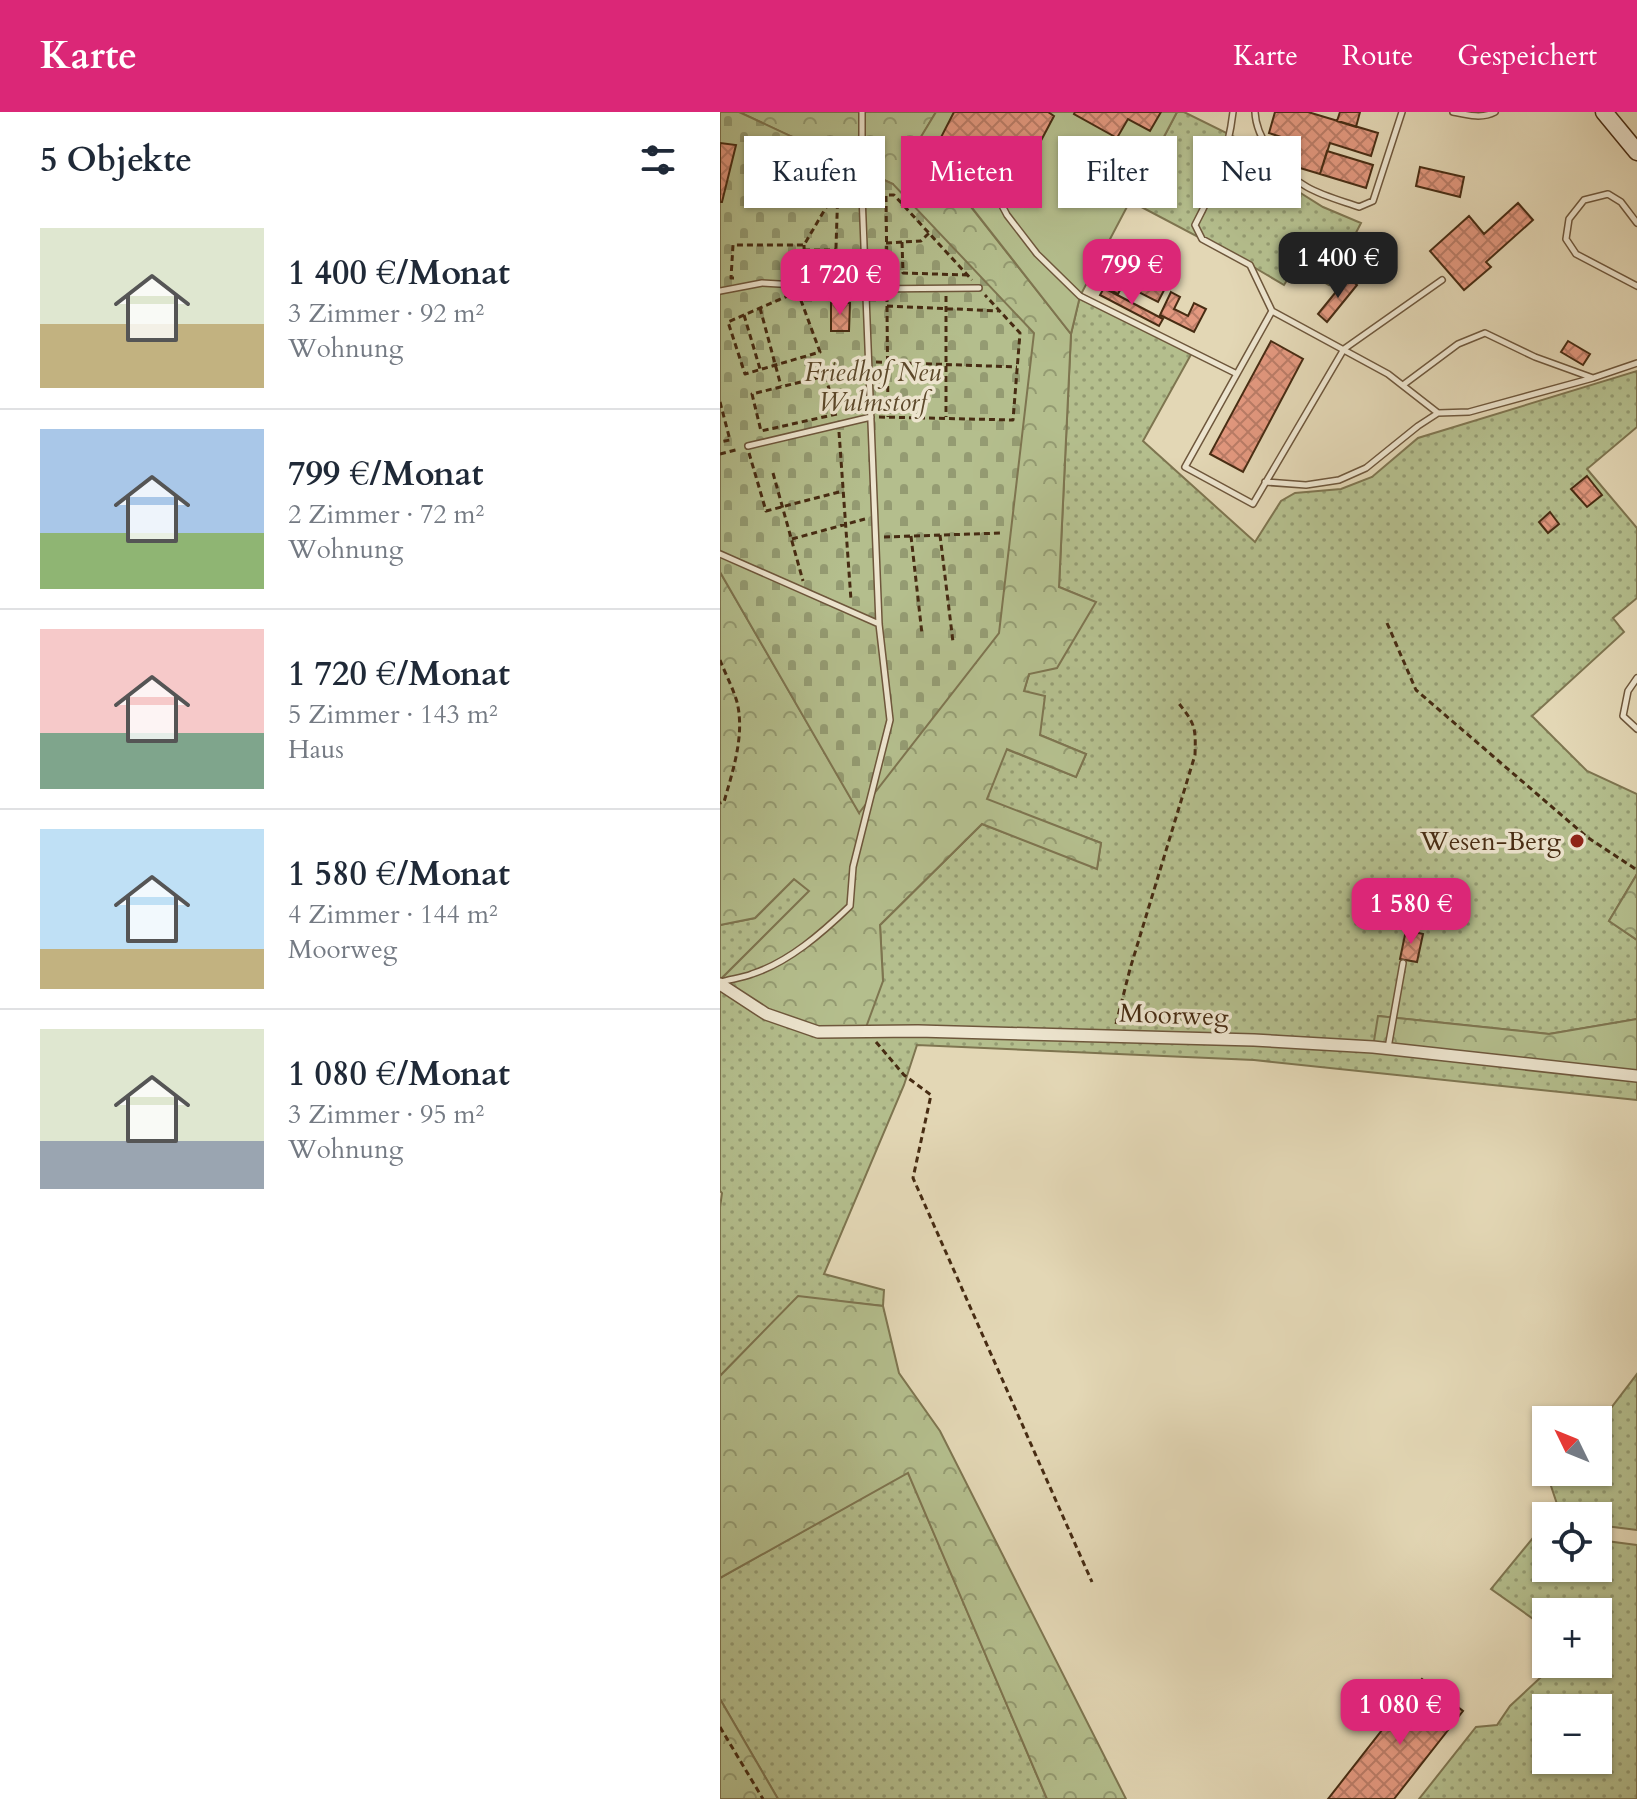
<!DOCTYPE html>
<html lang="de">
<head>
<meta charset="utf-8">
<style>
  :root { --surface:#fff; --page:#f2f2f3; --text:#1f2937; --muted:#747a83; --line:#e0e1e3; --accent:#db2777 }
  body { margin:0; font-family:Cardo,serif; background:var(--page); color:var(--text); height:100vh; display:flex; flex-direction:column; font-size:30px; white-space:nowrap }
  * { box-sizing:border-box; margin:0 }
  p { font-size:26px; color:var(--muted) }
  .icon { flex:none; width:44px; height:44px; fill:none; stroke:currentColor; stroke-width:2; stroke-linecap:round; stroke-linejoin:round }
  .map { position:relative; flex:1; overflow:hidden }
  .sheet { display:flex; flex-direction:column; background:var(--surface); width:720px }
  .sheet>* { flex:none }
  .banner { position:absolute; left:24px; top:24px; width:760px; height:72px; display:flex; gap:16px }
  .needle { width:52px; rotate:313deg }
  .buttons { position:absolute; left:812px; top:1294px; display:grid; gap:16px }
  .buttons a { display:grid; place-items:center; width:80px; height:80px; border-radius:0px; background:var(--surface); box-shadow:0 2px 6px #0004; font-size:40px }
  .price { position:absolute; translate:-50% -68px; padding:0 18px; border-radius:16px; background:var(--accent); color:#fff; font-size:26px; line-height:52px; filter:drop-shadow(0 2px 4px #0008) }
  .price::after { content:''; position:absolute; left:50%; top:48px; width:24px; height:18px; margin-left:-12px; background:inherit; clip-path:polygon(0 0,100% 0,50% 100%) }
  .price.on { background:#222; color:#fff }
  ul { padding:0; list-style:none }
  li { display:flex; align-items:center; gap:24px; height:200px; padding:0 40px }
  li+li { border-top:2px solid var(--line) }
  li span { display:grid; place-items:center; flex:none; width:224px; height:160px; border-radius:0px; color:#555 }
  li>.icon { margin-inline-start:auto }
  span .icon { width:96px; height:96px; fill:#fffc; stroke-width:1 }
  li b { font-size:34px }
  h2 { display:flex; justify-content:space-between; align-items:center; height:96px; padding:0 40px; font-size:34px }
  .pill { padding:0 28px; border-radius:0px; background:var(--surface); box-shadow:0 2px 6px #0004; font-size:28px; line-height:72px }
  .pill.on { background:var(--accent); color:#fff }
  header { display:flex; align-items:center; gap:48px; box-sizing:border-box; height:112px; padding:0 40px; background:var(--accent); color:#fff }
  header strong { font-size:38px }
  nav { display:flex; gap:44px; margin-inline-start:auto; font-size:28px }
  main { display:flex; flex:1; min-height:0 }
  .map>svg:first-child { display:block }
  .grass { fill:url(#grass-dots); stroke:#7e7550; stroke-width:2; fill-rule:evenodd }
  .forest { fill:url(#forest-crowns); stroke:#7e7550; stroke-width:2 }
  .cemetery { fill:url(#cemetery-stones); stroke:#7e7550; stroke-width:2 }
  .garden { fill:#b4be8d; stroke:#7e7550; stroke-width:2 }
  .building { fill:url(#building-cross-hatch); stroke:#472c13; stroke-width:2 }
  .lines { fill:none; stroke-linecap:round; stroke-linejoin:round }
  .service-casing { stroke:#6e573c; stroke-width:8 }
  .minor-casing { stroke:#6e573c; stroke-width:14 }
  .secondary-casing { stroke:#472c13; stroke-width:19 }
  .path { stroke:#472c13; stroke-width:3; stroke-dasharray:6 4; stroke-linecap:butt }
  .service { stroke:#ede5cf; stroke-width:5 }
  .minor { stroke:#ede5cf; stroke-width:11 }
  .secondary { stroke:#ede5cf; stroke-width:16 }
  .poi-dot { fill:#8f2418; stroke:#ede5cf; stroke-width:3 }
  .labels { text-anchor:middle; dominant-baseline:central; stroke-width:7; stroke-linejoin:round; paint-order:stroke }
  .park-label { font-size:26px; font-style:italic; fill:#5d492b; stroke:#ede5cf }
  .poi-label { font-size:26px; fill:#472c13; stroke:#ede5cf; text-anchor:end }
  .street-label { font-size:26px; fill:#472c13; stroke:#ede5cf }
</style>
</head>
<body>
<header>
<strong>Karte</strong>
<nav><a>Karte</a><a>Route</a><a>Gespeichert</a></nav>
</header>
<main>
<section class="sheet">
<h2>5 Objekte<svg class="icon" aria-label="filters" viewBox="0 0 24 24"><path d="M4 7h16M4 17h16"/><circle cx="9" cy="7" r="2"/><circle cx="15" cy="17" r="2"/></svg></h2>
<ul>
<li><span style="background:linear-gradient(#dfe7d0 60%,#c2b280 0)"><svg class="icon" aria-label="home" viewBox="0 0 24 24"><path d="M3 11l9-7 9 7M6 9v11h12V9"/></svg></span><div><b>1 400 €/Monat</b><p>3 Zimmer · 92 m²</p><p>Wohnung</p></div></li>
<li><span style="background:linear-gradient(#a9c7e8 65%,#8fb573 0)"><svg class="icon" aria-label="home" viewBox="0 0 24 24"><path d="M3 11l9-7 9 7M6 9v11h12V9"/></svg></span><div><b>799 €/Monat</b><p>2 Zimmer · 72 m²</p><p>Wohnung</p></div></li>
<li><span style="background:linear-gradient(#f6c9c9 65%,#7fa58c 0)"><svg class="icon" aria-label="home" viewBox="0 0 24 24"><path d="M3 11l9-7 9 7M6 9v11h12V9"/></svg></span><div><b>1 720 €/Monat</b><p>5 Zimmer · 143 m²</p><p>Haus</p></div></li>
<li><span style="background:linear-gradient(#bfe0f5 75%,#c2b280 0)"><svg class="icon" aria-label="home" viewBox="0 0 24 24"><path d="M3 11l9-7 9 7M6 9v11h12V9"/></svg></span><div><b>1 580 €/Monat</b><p>4 Zimmer · 144 m²</p><p>Moorweg</p></div></li>
<li><span style="background:linear-gradient(#dfe7d0 70%,#9aa5b1 0)"><svg class="icon" aria-label="home" viewBox="0 0 24 24"><path d="M3 11l9-7 9 7M6 9v11h12V9"/></svg></span><div><b>1 080 €/Monat</b><p>3 Zimmer · 95 m²</p><p>Wohnung</p></div></li>
</ul>
</section>
<div class="map">
<svg width="917" height="1687" viewBox="0 0 917 1687">
  <defs>
    <pattern id="grass-dots" width="8" height="8" patternUnits="userSpaceOnUse" patternTransform="scale(2)"><rect width="8" height="8" fill="#b4be8d"/><path d="M2 2h.1M6 6h.1" fill="none" stroke="#949b72" stroke-width="1.8" stroke-linecap="round"/></pattern>
    <pattern id="forest-crowns" width="20" height="18" patternUnits="userSpaceOnUse" patternTransform="scale(2)"><rect width="20" height="18" fill="#b4be8d"/><path d="M2 6a3 3 0 1 1 6 0M12 15a3 3 0 1 1 6 0" fill="none" stroke="#949b72"/></pattern>
    <pattern id="cemetery-stones" width="16" height="16" patternUnits="userSpaceOnUse" patternTransform="scale(2)"><rect width="16" height="16" fill="#b4be8d"/><path d="M2 7V4a2 2 0 0 1 4 0v3zM10 15v-3a2 2 0 0 1 4 0v3z" fill="#949b72"/></pattern>
    <pattern id="building-cross-hatch" width="8" height="8" patternUnits="userSpaceOnUse" patternTransform="scale(2)"><rect width="8" height="8" fill="#e3987f"/><path d="M0 0l8 8M0 8l8-8" fill="none" stroke="#ba7c67"/></pattern>
  </defs>
  <rect width="100%" height="100%" fill="#e3d7b5"/>
  <filter id="stains"><feTurbulence type="fractalNoise" baseFrequency=".0025" numOctaves="4"/><feColorMatrix values="0 0 0 0 .2 0 0 0 0 .09 0 0 0 0 .02 0 0 0 .5 -.17"/></filter>
  <radialGradient id="worn" r=".72"><stop offset=".6" stop-color="#630" stop-opacity="0"/><stop offset="1" stop-color="#630" stop-opacity=".3"/></radialGradient>
  <path class="grass" d="M457 0H464L539 37 579 80 603 95 641 111 609 173 576 154 564 173 520 147 410 89Z
    M360 184 473 239 423 329 535 430 561 389 575 381 621 377 652 365 698 326 917 259V315L867 357 917 416V486L893 506 904 520 812 604 867 659 917 682V762L889 809 917 828V907L829 922 658 904 917 964V988L534 948 197 933 184 973 104 1162 164 1178 163 1194 78 1185 0 1264V1095L2 1081 0 1079V872L163 869 160 813 262 712 377 756 381 731 266 688 286 637 356 665 366 642 320 623 304 579 309 562 375 490 339 475 351 222Z
    M74 767 90 779 0 868V813L35 806Z
    M917 1262V1418L878 1413V1404H841L831 1374 842 1360H878V1313Z
    M188 1360 327 1687H58L0 1587V1466Z
    M826 1410V1456H878V1428L917 1433V1687H699L756 1615 777 1613 790 1594 835 1552H878V1500H826V1516L771 1477ZM826 1596H878V1648H826Z"/>
  <path class="forest" d="M19 0H216L199 29 351 222 339 475 376 490 337 556 309 562 304 579 325 584 320 623 366 642 356 665 287 637 267 687 381 731 377 757 262 712 160 813 163 869 145 918 98 920 46 902 0 868 89 779 74 767 35 806 0 813V460L139 700 173 72Z
    M917 762V828L889 809Z
    M658 904 829 922 917 907V964L653 935Z
    M78 1184 163 1194 179 1261 220 1319 406 1687H327L188 1361 0 1466V1264Z
    M0 1587 58 1687H0Z"/>
  <path class="cemetery" d="M0 0H19L173 72 314 221 279 521 139 701 0 460Z"/>
  <path class="garden" d="M216 0H457L360 184 351 222 199 28Z"/>
  <path class="building" d="M234 0H328L334 4 296 76 217 33Z
    M355 0H441L430 19 408 7 397 26 354 2Z
    M555 0H588L658 21 651 44 610 31 600 62 570 53 576 34 560 29 561 25 549 21Z
    M620 0H640L636 15 617 9Z
    M0 31 16 33 2 90H0Z
    M607 39 653 53 646 76 600 62Z
    M700 55 744 65 740 85 696 74Z
    M798 91 813 108 766 150 771 155 744 178 710 139 749 104 764 122Z
    M406 132 455 157 438 190 403 172 398 182 384 174Z
    M628 165 637 173 607 210 598 202Z
    M384 176 443 207 439 214 380 183Z
    M451 180 460 185 454 197 468 204 474 191 486 197 474 220 440 203Z
    M111 191H130L129 219H111Z
    M551 229 583 247 523 360 490 342Z
    M848 229 870 242 863 253 841 240Z
    M867 364 882 383 867 395 851 377Z
    M830 400 839 412 828 421 819 410Z
    M686 818 703 822 697 850 680 847Z
    M702 1567 743 1599 674 1687H608Z"/>
  <g class="lines">
    <defs>
      <path id="service" d="M513 0C508 42 495 75 475 113L482 127 530 153 552 199
        M535 0C536 27 563 62 587 75 603 84 622 89 639 95L653 89 682 0
        M733 0C747 3 762 7 775 0
        M269 69 287 103 317 142 360 184 517 262
        M495 76 544 33
        M917 111 901 90 888 82 864 88 849 107 846 127 856 142 917 174
        M0 179 42 171 145 177 259 176
        M683 273 738 232 765 221 815 245 873 266
        M718 301 668 262 552 199 465 355 533 392 624 237 722 168
        M28 334 151 305
        M545 370 586 373 619 368 646 356 698 314 718 301 749 300 873 266 917 251
        M0 442 159 512
        M917 566 908 579 903 604 917 617
        M1 870C11 867 22 866 32 862 69 850 102 821 130 794L133 755 170 608 159 512 142 83V0
        M668 936 683 851"/>
      <path id="minor" d="M0 872 46 902 98 920 198 919 534 928 653 935 917 964"/>
      <path id="secondary" d="M884 0 917 40"/>
    </defs>
    <use href="#service" class="service-casing"/>
    <use href="#minor" class="minor-casing"/>
    <use href="#secondary" class="secondary-casing"/>
    <path class="path" d="M149 83H174L252 168
      M166 84 167 169
      M182 130 183 161 247 163
      M166 131 201 129 209 121
      M84 133 85 165
      M84 138H116
      M14 166H11L13 133H84L118 75 115 165
      M70 183 8 210 25 262 100 240 79 183
      M167 184V194L280 199
      M226 184V305
      M167 194 168 305
      M40 196 61 274
      M24 203 40 257
      M156 250 297 255
      M105 264 117 302 41 319 32 282Z
      M0 290 10 328 0 330
      M159 305 293 308 300 221 265 183
      M119 320 131 488
      M29 341 46 399 123 379
      M0 342 19 337
      M53 361 83 469
      M220 423 233 530
      M191 424 202 522
      M164 425 281 421
      M72 427 145 407
      M667 511 696 578 867 725 917 758
      M0 548C5 561 13 576 17 590 25 623 13 658 4 690L0 691
      M396 912 410 857 475 643C476 614 475 612 457 589
      M156 930 184 963 211 983 193 1066 372 1470
      M0 1615 43 1687"/>
    <use href="#service" class="service"/>
    <use href="#minor" class="minor"/>
    <use href="#secondary" class="secondary"/>
  </g>
  <circle class="poi-dot" cx="857" cy="729" r="8"/>
  <g class="labels">
    <g class="park-label">
      <text x="153" y="260">Friedhof Neu<tspan x="153" dy="30">Wulmstorf</tspan></text>
    </g>
    <g class="poi-label">
      <text x="841" y="729">Wesen-Berg</text>
    </g>
    <g class="street-label">
      <text transform="translate(454 903) rotate(2)">Moorweg</text>
    </g>
  </g>
  <rect width="100%" height="100%" filter="url(#stains)"/>
  <rect width="100%" height="100%" fill="url(#worn)"/>
</svg>
<div class="buttons">
<a><svg class="needle" viewBox="-14 -14 28 28"><path d="M0-13l5 13h-10z" fill="#e53935"/><path d="M0 13l5-13h-10z" fill="#747a83"/></svg></a>
<a><svg class="icon" aria-label="locate" viewBox="0 0 24 24"><circle cx="12" cy="12" r="6"/><path d="M12 2v4M12 18v4M2 12h4M18 12h4"/></svg></a>
<a>+</a>
<a>−</a>
</div>
<b class="price on" style="left:618px;top:188px">1 400 €</b>
<b class="price" style="left:412px;top:195px">799 €</b>
<b class="price" style="left:120px;top:205px">1 720 €</b>
<b class="price" style="left:691px;top:834px">1 580 €</b>
<b class="price" style="left:680px;top:1635px">1 080 €</b>
<div class="banner">
<a class="pill">Kaufen</a>
<a class="pill on">Mieten</a>
<a class="pill">Filter</a>
<a class="pill">Neu</a>
</div>
</div>
</main>
</body>
</html>
